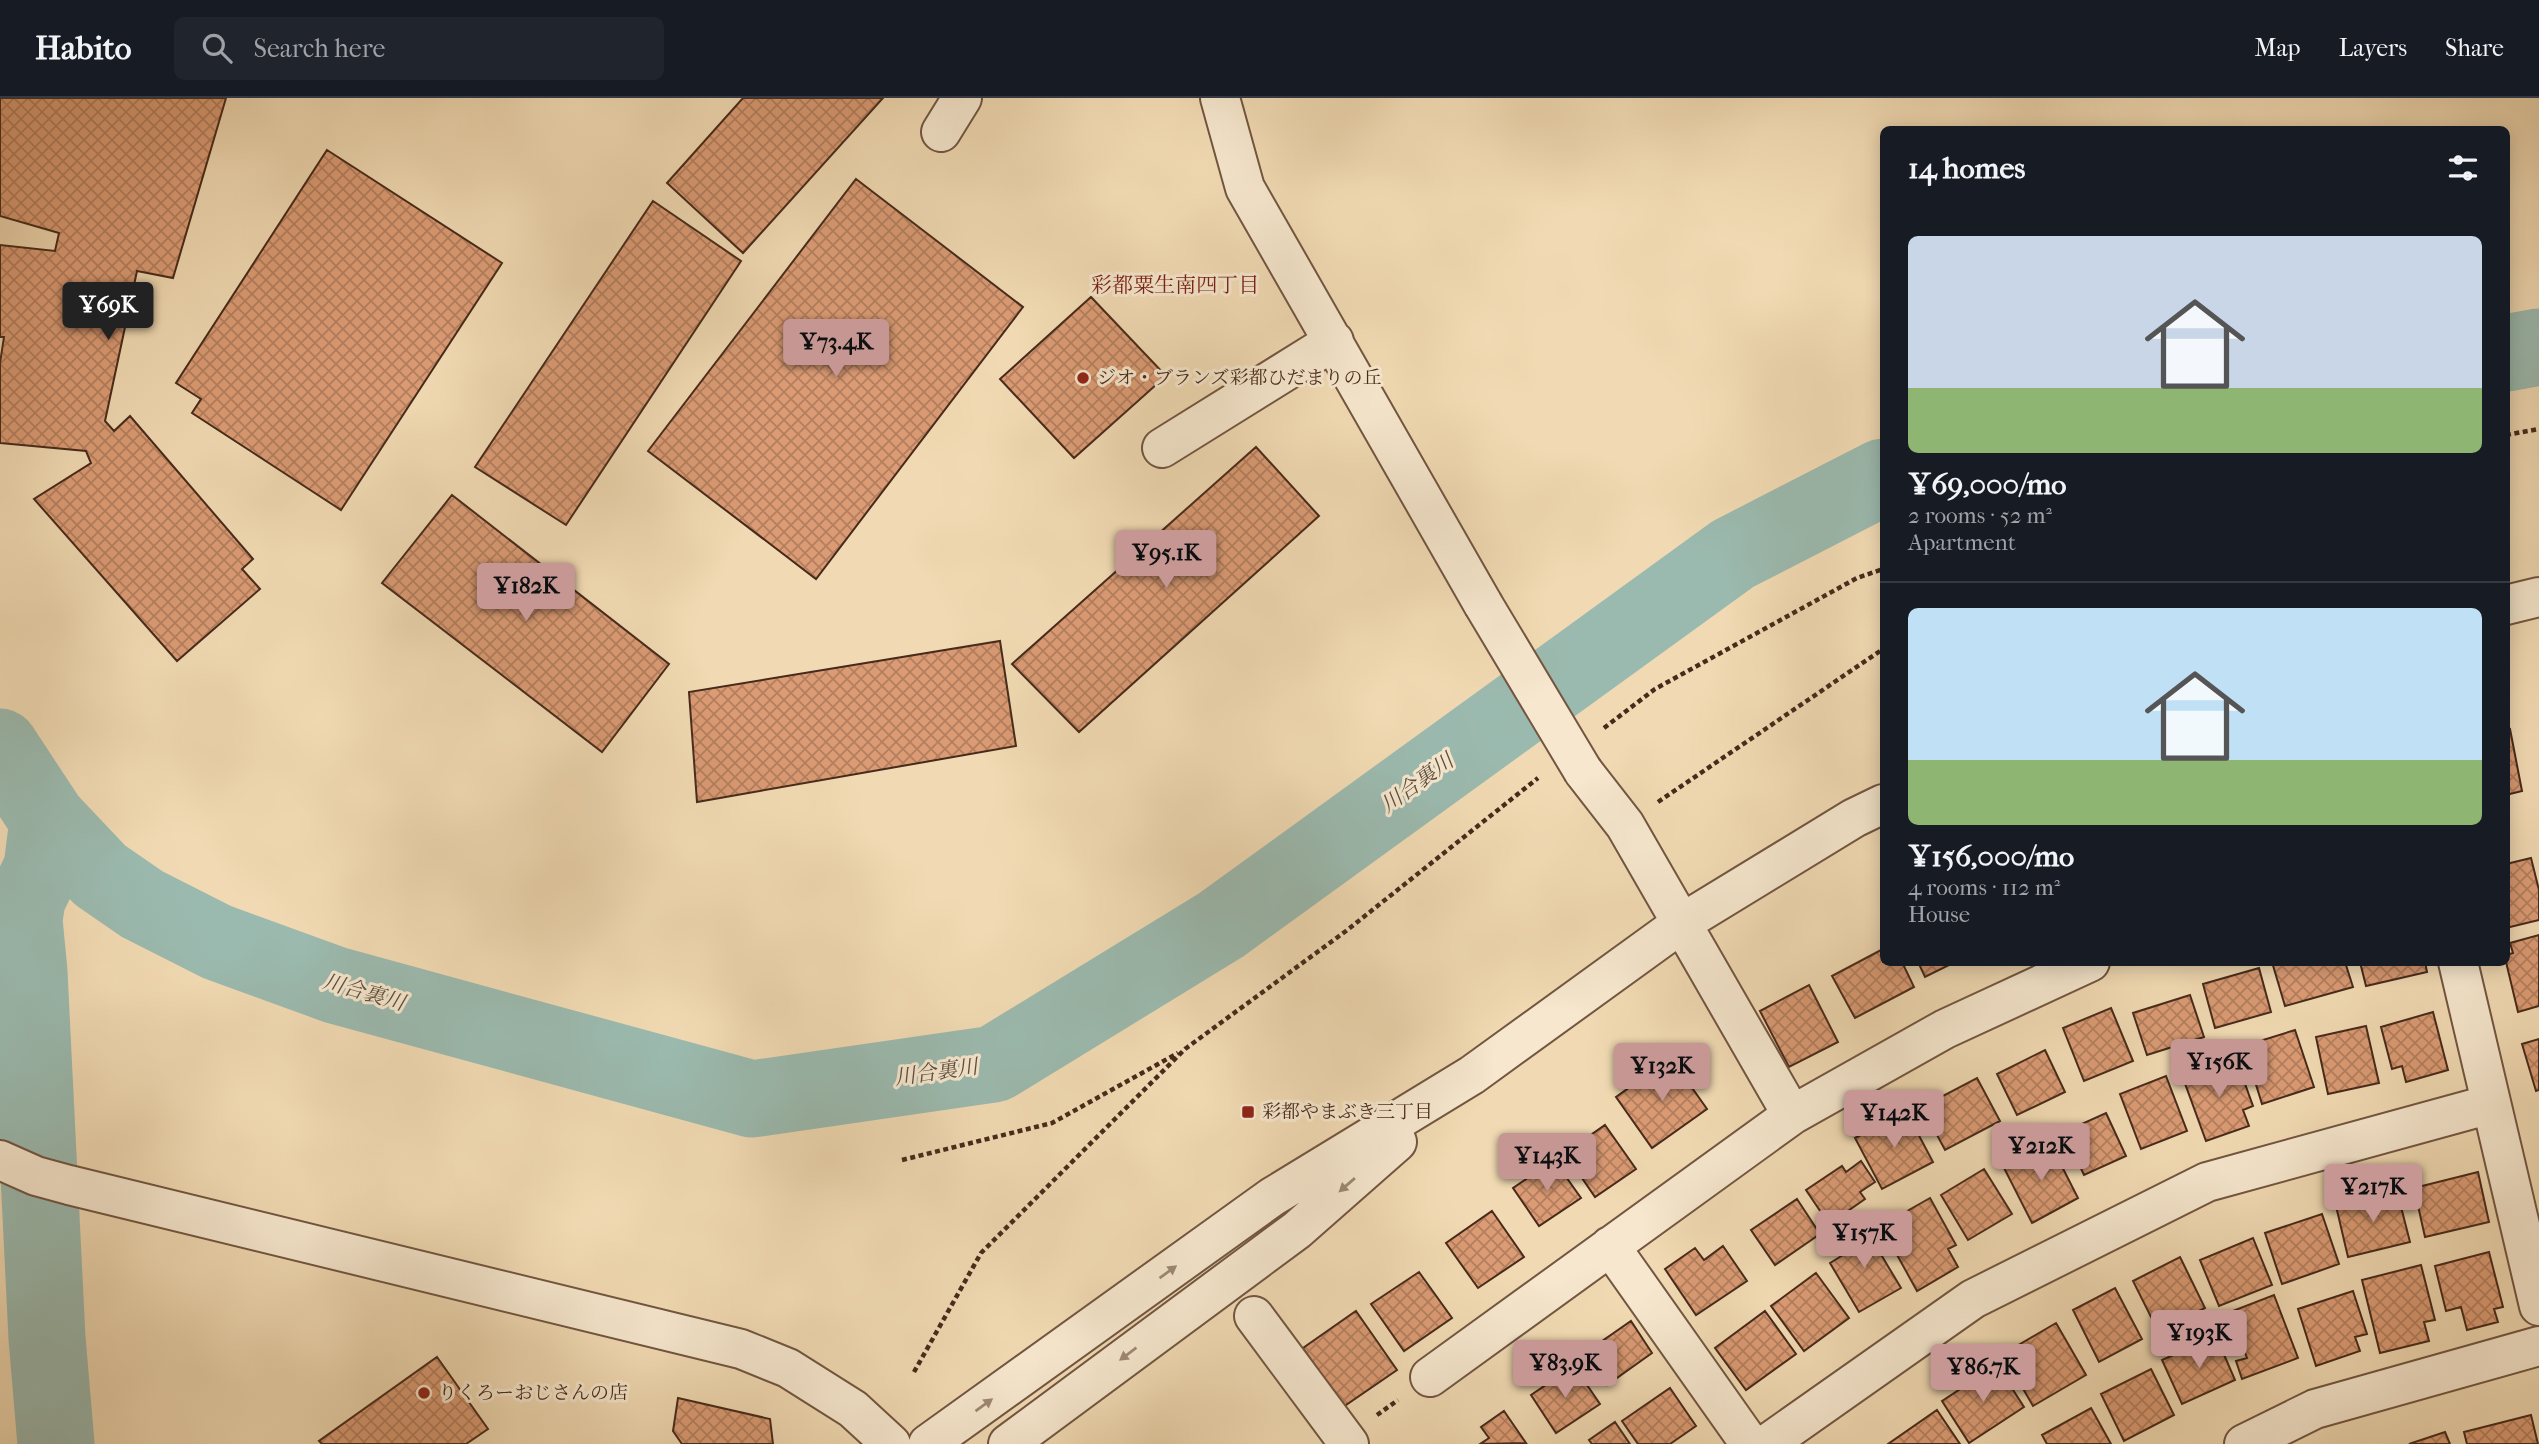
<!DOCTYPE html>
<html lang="en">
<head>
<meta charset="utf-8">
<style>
  :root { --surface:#171b24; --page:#20242c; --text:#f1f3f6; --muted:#9ea1a6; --line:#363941; --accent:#c59692 }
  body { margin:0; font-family:"IM FELL French Canon","Noto Serif JP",serif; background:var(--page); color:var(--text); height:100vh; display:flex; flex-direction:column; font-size:26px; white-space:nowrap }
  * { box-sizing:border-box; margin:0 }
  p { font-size:23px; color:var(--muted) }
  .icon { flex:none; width:38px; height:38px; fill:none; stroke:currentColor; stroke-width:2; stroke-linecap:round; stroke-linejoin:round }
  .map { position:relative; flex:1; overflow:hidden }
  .sheet { position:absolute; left:1880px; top:28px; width:630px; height:840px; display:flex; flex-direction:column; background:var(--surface); border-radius:10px; box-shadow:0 4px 18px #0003 }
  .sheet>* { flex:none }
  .price { position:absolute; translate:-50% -60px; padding:0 16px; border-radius:7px; background:var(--accent); color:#111; font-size:23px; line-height:46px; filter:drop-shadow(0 2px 4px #0008) }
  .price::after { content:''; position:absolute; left:50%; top:42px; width:21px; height:16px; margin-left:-10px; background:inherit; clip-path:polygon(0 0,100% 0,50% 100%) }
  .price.current { background:#222; color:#fff }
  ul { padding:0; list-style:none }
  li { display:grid; align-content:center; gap:14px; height:371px; padding:0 28px }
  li+li { border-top:2px solid var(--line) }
  li span { display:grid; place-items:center; height:217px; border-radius:10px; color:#555 }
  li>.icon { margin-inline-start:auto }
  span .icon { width:126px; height:126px; fill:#fffc; stroke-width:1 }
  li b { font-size:30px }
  h2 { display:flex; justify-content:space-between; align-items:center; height:84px; padding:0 28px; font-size:30px }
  header { display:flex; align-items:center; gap:42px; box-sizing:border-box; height:98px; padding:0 35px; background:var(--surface); border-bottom:2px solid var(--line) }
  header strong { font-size:33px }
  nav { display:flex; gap:38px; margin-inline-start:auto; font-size:24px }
  .search { width:490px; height:63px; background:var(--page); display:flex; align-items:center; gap:18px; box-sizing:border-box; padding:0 24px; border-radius:10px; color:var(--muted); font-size:26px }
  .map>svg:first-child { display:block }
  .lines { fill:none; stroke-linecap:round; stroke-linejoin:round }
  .river { stroke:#9bbaaf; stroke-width:77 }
  .building { fill:url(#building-cross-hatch); stroke:#472a1b; stroke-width:2 }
  .minor-casing { stroke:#725641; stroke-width:42 }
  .path { stroke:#472a1b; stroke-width:4.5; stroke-dasharray:5 3.5; stroke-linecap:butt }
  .minor { stroke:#f6e7ce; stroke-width:38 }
  .minor-bridge-casing { stroke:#725641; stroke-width:42; stroke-linecap:butt }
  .minor-bridge { stroke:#f6e7ce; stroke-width:38 }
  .oneway { fill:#9e8874 }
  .poi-dot { fill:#8f2418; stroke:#f6e7ce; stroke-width:2.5 }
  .labels { text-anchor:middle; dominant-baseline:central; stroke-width:6; stroke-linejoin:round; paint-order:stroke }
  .poi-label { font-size:19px; fill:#472a1b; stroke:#f6e7ce; text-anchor:start }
  .neighbourhood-label { font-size:21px; fill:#7a1f14; stroke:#f6e7ce }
  .water-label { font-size:21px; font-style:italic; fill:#5c4e40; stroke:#f6e7ce }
</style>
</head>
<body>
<header>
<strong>Habito</strong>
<div class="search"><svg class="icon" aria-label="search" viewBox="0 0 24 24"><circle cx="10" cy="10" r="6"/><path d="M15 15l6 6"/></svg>Search here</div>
<nav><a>Map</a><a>Layers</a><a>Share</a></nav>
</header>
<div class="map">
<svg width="2539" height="1346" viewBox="0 0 2539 1346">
  <defs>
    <pattern id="building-cross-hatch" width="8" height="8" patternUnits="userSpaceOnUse" patternTransform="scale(1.75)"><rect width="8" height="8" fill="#db9b74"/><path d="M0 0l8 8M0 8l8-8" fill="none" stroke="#b37f5e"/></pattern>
  </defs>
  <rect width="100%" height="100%" fill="#f1dab3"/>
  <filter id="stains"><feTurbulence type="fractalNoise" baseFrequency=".00286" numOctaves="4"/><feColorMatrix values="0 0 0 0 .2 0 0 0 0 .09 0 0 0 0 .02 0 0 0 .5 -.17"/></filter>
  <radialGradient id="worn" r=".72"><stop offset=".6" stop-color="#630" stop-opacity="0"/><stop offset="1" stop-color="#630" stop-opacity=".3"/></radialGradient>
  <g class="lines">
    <path class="river" d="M2506 255 2539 249
      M0 649 48 722 100 777 142 806 217 844 335 887 752 1001 994 966 1221 827 1733 456 1883 379
      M48 722 42 770 27 801 24 822 29 874 47 1240 56 1346"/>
  </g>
  <path class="building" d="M0 0H226L173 180 137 173 105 323 114 333 130 318 253 461 242 471 260 491 177 563 34 401 91 365 86 353 0 345V265L4 239H0V147L55 153 59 135 0 118Z
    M743 0H883L743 155 667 85Z
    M327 52 502 165 341 412 192 315 201 301 176 285Z
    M856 81 1023 209 816 481 648 353Z
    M653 103 741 163 566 427 475 369Z
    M1091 199 1166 278 1074 360 1000 281Z
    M1256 349 1319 418 1079 634 1012 566Z
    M452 397 669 566 602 654 382 485Z
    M1000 543 1016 648 697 704 689 594Z
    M2510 631 2522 693 2506 697V632Z
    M2531 760 2539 792V822L2506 830V766Z
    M2539 837V908L2518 914 2506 864V857L2513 855 2510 845Z
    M1883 851V864H1902L1914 889 1855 920 1832 878Z
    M1918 864H1955L1925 879Z
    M2272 864H2345L2353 889 2285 908Z
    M2360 864H2425L2427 874 2366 888Z
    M2259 870 2271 914 2215 930 2203 886Z
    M1809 887 1838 944 1789 969 1760 913Z
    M2190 897 2204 939 2147 957 2133 915Z
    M2111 910 2133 963 2084 983 2063 930Z
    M2433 914 2448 972 2406 984 2402 968 2392 971 2381 929Z
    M2366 928 2379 985 2328 996 2316 939Z
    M2295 932 2314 989 2262 1006 2244 948Z
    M2539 941V992L2536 993 2522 946Z
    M2045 952 2065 994 2017 1017 1997 976Z
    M1671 960 1707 1011 1652 1050 1616 999Z
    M2236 961 2253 1008 2243 1012 2249 1028 2206 1043 2183 980Z
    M2166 978 2187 1033 2141 1051 2120 996Z
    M1977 980 2000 1023 1945 1052 1922 1009Z
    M1906 1013 1933 1064 1882 1091 1855 1040Z
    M2106 1015 2126 1058 2084 1077 2064 1034Z
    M1605 1027 1636 1071 1595 1099 1565 1055Z
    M2050 1045 2078 1100 2032 1125 2003 1068Z
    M1554 1062 1581 1100 1539 1128 1513 1090Z
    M1861 1063 1875 1084 1860 1094 1865 1101 1829 1126 1806 1092 1842 1068 1846 1074Z
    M1984 1071 2012 1116 1968 1142 1941 1097Z
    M2478 1074 2489 1124 2425 1139 2414 1090Z
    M2397 1093 2410 1144 2348 1159 2336 1108Z
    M1930 1100 1956 1147 1948 1151 1958 1169 1917 1193 1881 1128Z
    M1797 1101 1820 1136 1775 1167 1751 1132Z
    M1492 1113 1524 1159 1478 1190 1446 1145Z
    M2322 1116 2339 1166 2282 1186 2265 1135Z
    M1864 1128 1901 1190 1859 1214 1830 1165 1843 1157 1836 1146Z
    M2253 1140 2272 1187 2219 1208 2200 1162Z
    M1723 1148 1747 1183 1696 1217 1665 1171 1695 1150 1704 1162Z
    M2489 1154 2503 1209 2494 1211 2498 1224 2467 1232 2461 1209 2446 1213 2435 1168Z
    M2180 1159 2205 1210 2158 1233 2133 1183Z
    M2421 1167 2435 1222 2424 1224 2429 1243 2380 1255 2362 1182Z
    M1419 1174 1452 1220 1404 1253 1371 1206Z
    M1816 1175 1849 1220 1804 1253 1771 1208Z
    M2115 1190 2142 1241 2099 1264 2073 1212Z
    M2353 1193 2367 1236 2355 1239 2360 1253 2316 1268 2298 1211Z
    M2274 1197 2298 1260 2242 1281 2236 1263 2247 1260 2230 1214Z
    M1356 1213 1397 1272 1343 1309 1303 1250Z
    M1765 1213 1796 1256 1746 1292 1715 1250Z
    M1631 1223 1652 1255 1607 1287 1585 1255Z
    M2056 1225 2086 1277 2033 1308 2003 1256Z
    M2216 1238 2235 1282 2182 1306 2162 1262Z
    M437 1259 488 1331 466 1346H322L319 1343Z
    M1997 1267 2024 1309 1969 1345 1942 1303Z
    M1574 1268 1600 1306 1556 1335 1531 1297Z
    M2151 1271 2174 1317 2124 1343 2101 1296Z
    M1670 1290 1696 1328 1670 1346H1638L1622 1323Z
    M678 1300 770 1321 773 1346H682L673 1333Z
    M2091 1310 2111 1346H2047L2042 1337Z
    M1937 1312 1960 1346H1888Z
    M1504 1313 1526 1345 1480 1346 1489 1340 1481 1329Z
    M2531 1317 2538 1346H2467L2464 1334Z
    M1615 1324 1630 1346H1592L1589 1342Z
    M2445 1334 2450 1346H2409Z"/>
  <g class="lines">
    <defs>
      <path id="minor" d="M1220 0 1245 90 1483 506
        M941 34 962 0
        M1162 350 1334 243
        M2506 507 2539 499
        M1583 673 1625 727 1792 1017
        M2458 864 2539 1208
        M0 1062 36 1078 69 1087 741 1251 788 1270 853 1311 891 1346
        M1610 1148 1750 1346
        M1254 1218 1349 1346
        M1430 1279 1792 1017 1945 931 2090 864
        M928 1346 1272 1099 1472 977 1682 825 1854 720 1883 706
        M1008 1346 1297 1132 1397 1044
        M1767 1346 1973 1201 2207 1084 2491 1006
        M2244 1346 2315 1311 2539 1248"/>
    </defs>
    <use href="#minor" class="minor-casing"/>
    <path class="path" d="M2506 337 2539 331
      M1604 630 1655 591 1857 480 1883 471
      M1658 704 1883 551
      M902 1062 1052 1025 1178 955
      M914 1274 981 1155 1185 951 1346 833 1538 680
      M1377 1317 1398 1302"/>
    <use href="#minor" class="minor"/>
    <defs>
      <path id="minor-bridge" d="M1483 506 1583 673"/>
    </defs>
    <use href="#minor-bridge" class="minor-bridge-casing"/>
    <use href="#minor-bridge" class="minor-bridge"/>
  </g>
  <defs><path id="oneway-solid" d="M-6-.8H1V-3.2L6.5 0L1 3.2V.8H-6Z" transform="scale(1.75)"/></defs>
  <g class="oneway">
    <use href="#oneway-solid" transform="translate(1347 1087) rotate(139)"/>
    <use href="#oneway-solid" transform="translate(1168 1174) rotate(-36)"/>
    <use href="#oneway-solid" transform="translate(1128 1256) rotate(143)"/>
    <use href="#oneway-solid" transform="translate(984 1307) rotate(-36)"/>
  </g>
  <g class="poi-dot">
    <circle cx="1083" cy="280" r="7"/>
    <rect x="1241" y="1007" width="14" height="14" rx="3.5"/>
    <circle cx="424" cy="1295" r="7"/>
  </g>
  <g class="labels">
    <g class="poi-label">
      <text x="1097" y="280">ジオ・ブランズ彩都ひだまりの丘</text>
      <text x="1262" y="1014">彩都やまぶき三丁目</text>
      <text x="438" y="1295">りくろーおじさんの店</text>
    </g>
    <g class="neighbourhood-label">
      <text x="1175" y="187">彩都粟生南四丁目</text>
    </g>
    <g class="water-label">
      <text transform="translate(1417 685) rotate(-36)">川合裏川</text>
      <text transform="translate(364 894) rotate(16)">川合裏川</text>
      <text transform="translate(936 974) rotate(-8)">川合裏川</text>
    </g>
  </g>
  <rect width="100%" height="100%" filter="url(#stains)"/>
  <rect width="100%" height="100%" fill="url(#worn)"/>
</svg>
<b class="price current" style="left:108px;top:244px">¥69K</b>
<b class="price" style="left:836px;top:281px">¥73.4K</b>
<b class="price" style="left:1166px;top:492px">¥95.1K</b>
<b class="price" style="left:526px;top:525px">¥182K</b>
<b class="price" style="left:2219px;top:1001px">¥156K</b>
<b class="price" style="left:1662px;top:1005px">¥132K</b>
<b class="price" style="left:1894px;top:1052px">¥142K</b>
<b class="price" style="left:2041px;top:1085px">¥212K</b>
<b class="price" style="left:1547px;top:1095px">¥143K</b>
<b class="price" style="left:2373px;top:1126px">¥217K</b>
<b class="price" style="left:1864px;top:1172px">¥157K</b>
<b class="price" style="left:2199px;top:1272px">¥193K</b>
<b class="price" style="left:1565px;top:1302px">¥83.9K</b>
<b class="price" style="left:1983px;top:1306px">¥86.7K</b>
<section class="sheet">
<h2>14 homes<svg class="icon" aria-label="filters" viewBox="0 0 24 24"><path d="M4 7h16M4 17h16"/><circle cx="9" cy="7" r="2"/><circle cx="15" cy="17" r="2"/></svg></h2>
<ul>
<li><span style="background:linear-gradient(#c9d6e8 70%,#8fb573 0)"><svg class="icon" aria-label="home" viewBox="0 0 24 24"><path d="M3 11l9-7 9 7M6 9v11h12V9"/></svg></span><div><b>¥69,000/mo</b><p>2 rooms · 52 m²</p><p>Apartment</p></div></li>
<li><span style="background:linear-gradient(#bfe0f5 70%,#8fb573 0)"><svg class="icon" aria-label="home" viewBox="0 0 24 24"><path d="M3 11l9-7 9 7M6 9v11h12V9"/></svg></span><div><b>¥156,000/mo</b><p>4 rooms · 112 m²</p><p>House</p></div></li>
</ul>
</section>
</div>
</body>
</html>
